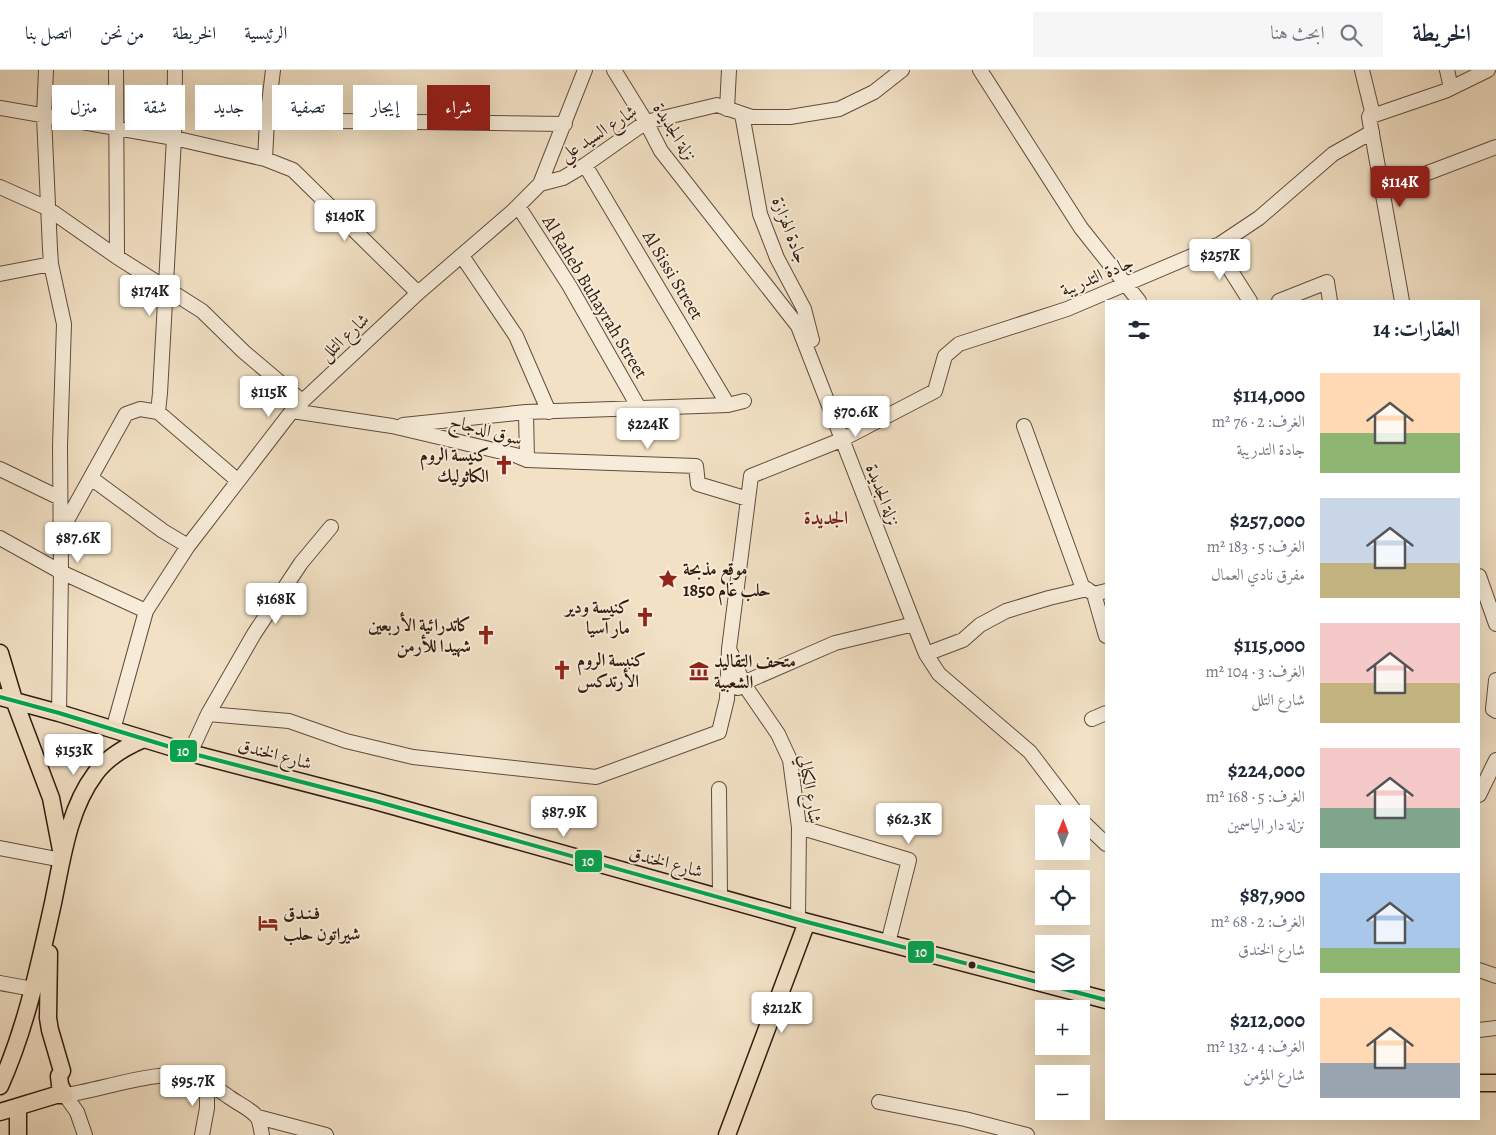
<!DOCTYPE html>
<html lang="ar">
<head>
<meta charset="utf-8">
<style>
  :root { --surface:#fff; --page:#f6f6f7; --text:#1f2937; --muted:#747a83; --line:#e0e1e3; --accent:#8f2418 }
  body { margin:0; font-family:Alegreya,Amiri,serif; background:var(--page); color:var(--text); direction:rtl; height:100vh; display:flex; flex-direction:column; font-size:19px; white-space:nowrap }
  * { box-sizing:border-box; margin:0 }
  p { font-size:16px; color:var(--muted) }
  .icon { flex:none; width:28px; height:28px; fill:none; stroke:currentColor; stroke-width:2; stroke-linecap:round; stroke-linejoin:round }
  .map { position:relative; flex:1; overflow:hidden; direction:ltr }
  .panel { position:absolute; left:1105px; top:230px; width:375px; height:820px; display:flex; flex-direction:column; background:var(--surface); border-radius:0px; box-shadow:0 5px 20px #0002; direction:rtl }
  .panel>* { flex:none }
  .top-card { position:absolute; left:15px; top:15px; width:475px; height:45px; direction:rtl; display:flex; gap:10px }
  .needle { width:32px; rotate:1deg }
  .tools { position:absolute; left:1035px; top:735px; display:grid; gap:10px }
  .tools a { display:grid; place-items:center; width:55px; height:55px; border-radius:0px; background:var(--surface); box-shadow:0 5px 20px #0002; font-size:25px }
  .price { position:absolute; translate:-50% -42px; padding:0 11px; border-radius:5px; background:#fff; color:#222; font-size:16px; line-height:32px; filter:drop-shadow(0 1px 2px #0008) }
  .price::after { content:''; position:absolute; left:50%; top:30px; width:15px; height:11px; margin-left:-8px; background:inherit; clip-path:polygon(0 0,100% 0,50% 100%) }
  .price.on { background:var(--accent); color:#fff }
  ul { padding:0; list-style:none }
  li { display:flex; align-items:center; gap:15px; height:125px; padding:0 20px }
  li span { display:grid; place-items:center; flex:none; width:140px; height:100px; border-radius:0px; color:#555 }
  li>.icon { margin-inline-start:auto }
  span .icon { width:60px; height:60px; fill:#fffc; stroke-width:1 }
  li b { font-size:21px }
  h2 { display:flex; justify-content:space-between; align-items:center; height:60px; padding:0 20px; font-size:21px }
  .chip { padding:0 18px; border-radius:0px; background:var(--surface); box-shadow:0 5px 20px #0002; font-size:18px; line-height:45px }
  .chip.on { background:var(--accent); color:#fff }
  header { display:flex; align-items:center; gap:30px; box-sizing:border-box; height:70px; padding:0 25px; background:var(--surface); border-bottom:1px solid var(--line) }
  header strong { font-size:24px }
  nav { display:flex; gap:28px; margin-inline-start:auto; font-size:18px }
  .search { width:350px; height:45px; background:var(--page); display:flex; align-items:center; gap:12px; box-sizing:border-box; padding:0 18px; border-radius:0px; color:var(--muted); font-size:19px }
  .map>svg:first-child { display:block }
  .lines { fill:none; stroke-linecap:round; stroke-linejoin:round }
  .minor-casing { stroke:#614c3e; stroke-width:16 }
  .major-casing { stroke:#311a11; stroke-width:19 }
  .minor { stroke:#f7ecd9; stroke-width:14 }
  .major { stroke:#f2e1c5; stroke-width:16 }
  .bus-1-casing { stroke:#f7ecd9; stroke-width:8 }
  .bus-1 { stroke:#00a651; stroke-width:4 }
  .bus-dot { fill:#311a11; stroke:#f7ecd9; stroke-width:2 }
  .labels { text-anchor:middle; dominant-baseline:central; stroke-width:4; stroke-linejoin:round; paint-order:stroke }
  .street-label { font-size:18px; fill:#311a11; stroke:#f7ecd9 }
  .poi-label { font-size:18px; font-weight:bold; fill:#311a11; stroke:#f7ecd9; text-anchor:start }
  .neighbourhood-label { font-size:19px; font-weight:bold; fill:#7a1f14; stroke:#f7ecd9 }
  .line-badge { stroke:#f7ecd9; stroke-width:2 }
  .badge-label { font-size:14px; text-anchor:middle; font-weight:bold; fill:#fff }
</style>
</head>
<body>
<header>
<strong>الخريطة</strong>
<div class="search"><svg class="icon" aria-label="search" viewBox="0 0 24 24"><circle cx="10" cy="10" r="6"/><path d="M15 15l6 6"/></svg>ابحث هنا</div>
<nav><a>الرئيسية</a><a>الخريطة</a><a>من نحن</a><a>اتصل بنا</a></nav>
</header>
<div class="map">
<svg width="1496" height="1065" viewBox="0 0 1496 1065">
  <rect width="100%" height="100%" fill="#f2e1c5"/>
  <filter id="stains"><feTurbulence type="fractalNoise" baseFrequency=".004" numOctaves="4"/><feColorMatrix values="0 0 0 0 .2 0 0 0 0 .09 0 0 0 0 .02 0 0 0 .5 -.17"/></filter>
  <radialGradient id="worn" r=".72"><stop offset=".6" stop-color="#630" stop-opacity="0"/><stop offset="1" stop-color="#630" stop-opacity=".3"/></radialGradient>
  <g class="lines">
    <defs>
      <path id="minor" d="M46 0 44 46 50 179 51 194 64 254 60 376 61 502 59 643
        M116 0 117 187
        M614 0 646 52 661 81 798 256 914 554 926 584 939 604 1030 682 1077 744
        M980 0 1081 158 1139 231
        M1362 0 1372 41 1369 47 1402 231
        M1447 0 1451 18
        M0 38 174 68 265 89 267 50 273 0
        M727 39 729 0
        M742 44 760 144 777 188 804 239 812 270
        M1369 47 1445 21 1488 0
        M267 50 565 54
        M265 89 293 100 418 223
        M585 95 728 335
        M540 114 563 108 585 95 646 52 717 35 752 47H790L839 39 874 22 902 0
        M1381 116 1409 110 1496 77
        M0 117 47 138 117 187 202 241 244 282 302 331
        M518 136 569 215 639 338
        M1215 176 1250 231
        M462 186 516 266 549 342
        M0 204 51 194
        M1279 231 1327 212 1330 231
        M292 341 392 356 515 385 527 390 526 342 728 335 744 331
        M158 342 237 410
        M403 355 526 342
        M1024 356 1082 516 1094 524 1106 566
        M527 390 696 396 698 414 748 429
        M0 399 60 428
        M91 408 163 461 188 476
        M61 461 126 344 140 339 158 342 160 323 174 68 175 0
        M0 468 61 502 146 541
        M1479 506 1496 554
        M1094 524 1106 521
        M731 583 743 613 778 664 790 690 799 757 798 849
        M926 584 963 570 980 555 1006 541 1049 528 1087 519
        M1496 610 1493 639 1496 641
        M738 618 743 613 835 573 914 554
        M208 644 254 564 301 493 331 457
        M1092 649 1106 643
        M113 660 146 541 188 476 292 341 418 223 513 141 540 114 585 0
        M190 683 208 644 289 651 346 671 413 687 596 707 719 662 727 629 729 579 751 406 841 370 935 321 945 286 959 274 1067 239 1220 174 1259 148 1333 84 1372 62
        M719 719 720 827
        M1479 725 1496 690
        M1081 750 1106 774
        M799 757 909 790 888 873
        M0 778 62 790
        M1479 900 1496 906
        M0 913 33 919
        M1479 960 1496 958
        M879 1032 965 1049 1027 1065
        M258 1047 326 1065
        M85 1065 77 1042 65 1025C103 1020 161 997 196 1008 208 1011 219 1020 229 1027 237 1033 251 1039 257 1047 260 1051 261 1060 262 1065
        M202 1065 207 1038V1012"/>
      <path id="major" d="M0 583 14 630 51 728 61 780
        M0 627 59 643 190 683 375 731 807 852 1106 930
        M1479 1013H1496
        M0 1016C26 958 39 896 53 833 62 790 68 740 95 704 107 687 125 677 144 669
        M18 1037V1065
        M0 1042 56 1025H65L60 1015 59 1006 62 1001 50 960 48 948 49 883
        M727 1065 807 852"/>
    </defs>
    <use href="#minor" class="minor-casing"/>
    <use href="#major" class="major-casing"/>
    <use href="#minor" class="minor"/>
    <use href="#major" class="major"/>
    <defs>
      <path id="bus-1" d="M0 627 59 643 190 683 375 731 807 852 1106 930"/>
    </defs>
    <use href="#bus-1" class="bus-1-casing"/>
    <use href="#bus-1" class="bus-1"/>
  </g>
  <defs>
    <symbol id="church-bare" viewBox="-9 -9 18 18"><path d="M-1.2-6h2.4v3.5h3.3v2.4h-3.3V6h-2.4V-.1h-3.3v-2.4h3.3Z" fill="#8f2418" stroke="#f7ecd9" stroke-width="2.5" paint-order="stroke"/></symbol>
    <symbol id="sight-bare" viewBox="-9 -9 18 18"><path d="M0-6L1.8-2.2L6-1.7L2.9 1.2L3.7 5.4L0 3.3L-3.7 5.4L-2.9 1.2L-6-1.7L-1.8-2.2Z" fill="#8f2418" stroke="#f7ecd9" stroke-width="2.5" paint-order="stroke"/></symbol>
    <symbol id="museum-bare" viewBox="-9 -9 18 18"><path d="M0-6L6-3V-2H-6V-3ZM-5-1h2V3h-2ZM-1-1h2V3h-2ZM3-1h2V3H3ZM-6 4H6V6H-6Z" fill="#8f2418" stroke="#f7ecd9" stroke-width="2.5" paint-order="stroke"/></symbol>
    <symbol id="hotel-bare" viewBox="-9 -9 18 18"><path d="M-6-4.5h1.5V1H6V5H4.5V3h-9V5H-6ZM-4 0a1.8 1.8 0 1 1 3.6 0ZM.5 0V-2.5h3Q6-2.5 6 0Z" fill="#8f2418" stroke="#f7ecd9" stroke-width="2.5" paint-order="stroke"/></symbol>
  </defs>
  <g fill-rule="evenodd">
    <use href="#church-bare" x="490" y="381" width="28" height="28"/>
    <use href="#sight-bare" x="654" y="495" width="28" height="28"/>
    <use href="#church-bare" x="631" y="533" width="28" height="28"/>
    <use href="#church-bare" x="472" y="551" width="28" height="28"/>
    <use href="#church-bare" x="548" y="586" width="28" height="28"/>
    <use href="#museum-bare" x="685" y="587" width="28" height="28"/>
    <use href="#hotel-bare" x="254" y="839" width="28" height="28"/>
  </g>
  <circle class="bus-dot" cx="972" cy="895" r="4.5"/>
  <g class="labels">
    <g class="street-label">
      <text transform="translate(675 62) rotate(58)">نزلة الجديدة</text>
      <text transform="translate(598 63) rotate(-33)">شارع السيد علي</text>
      <text transform="translate(790 160) rotate(69)">جادة الهزازة</text>
      <text transform="translate(673 205) rotate(59)">Al Sissi Street</text>
      <text transform="translate(1097 206) rotate(-23)">جادة التدريبة</text>
      <text transform="translate(595 227) rotate(59)">Al Raheb Buhayrah Street</text>
      <text transform="translate(344 267) rotate(-43)">شارع التلل</text>
      <text transform="translate(486 360) rotate(15)">سوق الدجاج</text>
      <text transform="translate(883 425) rotate(69)">نزلة الجديدة</text>
      <text transform="translate(275 684) rotate(15)">شارع الخندق</text>
      <text transform="translate(810 719) rotate(81)">شارع الكيالي</text>
      <text transform="translate(666 792) rotate(15)">شارع الخندق</text>
    </g>
    <g class="poi-label">
      <text x="489" y="385" text-anchor="end">كنيسة الروم<tspan x="489" dy="21">الكاثوليك</tspan></text>
      <text x="683" y="499">موقع مذبحة<tspan x="683" dy="21">حلب عام 1850</tspan></text>
      <text x="630" y="537" text-anchor="end">كنيسة ودير<tspan x="630" dy="21">مار آسيا</tspan></text>
      <text x="471" y="555" text-anchor="end">كاتدرائية الأربعين<tspan x="471" dy="21">شهيدا للأرمن</tspan></text>
      <text x="577" y="590">كنيسة الروم<tspan x="577" dy="21">الأرتدكس</tspan></text>
      <text x="714" y="591">متحف التقاليد<tspan x="714" dy="21">الشعبية</tspan></text>
      <text x="283" y="843">فـنـدق<tspan x="283" dy="21">شيراتون حلب</tspan></text>
    </g>
    <g class="neighbourhood-label">
      <text x="826" y="448">الجديدة</text>
    </g>
  </g>
  <g class="line-badge">
    <rect x="169" y="669" width="29" height="24" rx="5" fill="#00a651"/>
    <rect x="574" y="779" width="29" height="24" rx="5" fill="#00a651"/>
    <rect x="907" y="870" width="28" height="24" rx="5" fill="#00a651"/>
  </g>
  <g class="badge-label">
    <text x="183" y="686">10</text>
    <text x="588" y="796">10</text>
    <text x="921" y="887">10</text>
  </g>
  <rect width="100%" height="100%" filter="url(#stains)"/>
  <rect width="100%" height="100%" fill="url(#worn)"/>
</svg>
<div class="tools">
<a><svg class="needle" viewBox="-14 -14 28 28"><path d="M0-13l5 13h-10z" fill="#e53935"/><path d="M0 13l5-13h-10z" fill="#747a83"/></svg></a>
<a><svg class="icon" aria-label="locate" viewBox="0 0 24 24"><circle cx="12" cy="12" r="6"/><path d="M12 2v4M12 18v4M2 12h4M18 12h4"/></svg></a>
<a><svg class="icon" aria-label="layers" viewBox="0 0 24 24"><path d="M12 4l9 5-9 5-9-5zM3 14l9 5 9-5"/></svg></a>
<a>+</a>
<a>−</a>
</div>
<b class="price on" style="left:1400px;top:138px">$114K</b>
<b class="price" style="left:345px;top:172px">$140K</b>
<b class="price" style="left:1220px;top:211px">$257K</b>
<b class="price" style="left:150px;top:247px">$174K</b>
<b class="price" style="left:269px;top:348px">$115K</b>
<b class="price" style="left:856px;top:368px">$70.6K</b>
<b class="price" style="left:648px;top:380px">$224K</b>
<b class="price" style="left:78px;top:494px">$87.6K</b>
<b class="price" style="left:276px;top:555px">$168K</b>
<b class="price" style="left:74px;top:706px">$153K</b>
<b class="price" style="left:564px;top:768px">$87.9K</b>
<b class="price" style="left:909px;top:775px">$62.3K</b>
<b class="price" style="left:782px;top:964px">$212K</b>
<b class="price" style="left:193px;top:1037px">$95.7K</b>
<div class="top-card">
<a class="chip on">شراء</a>
<a class="chip">إيجار</a>
<a class="chip">تصفية</a>
<a class="chip">جديد</a>
<a class="chip">شقة</a>
<a class="chip">منزل</a>
</div>
<section class="panel">
<h2>العقارات: 14<svg class="icon" aria-label="filters" viewBox="0 0 24 24"><path d="M4 7h16M4 17h16"/><circle cx="9" cy="7" r="2"/><circle cx="15" cy="17" r="2"/></svg></h2>
<ul>
<li><span style="background:linear-gradient(#ffd9b3 60%,#8fb573 0)"><svg class="icon" aria-label="home" viewBox="0 0 24 24"><path d="M3 11l9-7 9 7M6 9v11h12V9"/></svg></span><div><b>$114,000</b><p>الغرف: 2 · 76 m²</p><p>جادة التدريبة</p></div></li>
<li><span style="background:linear-gradient(#c9d6e8 65%,#c2b280 0)"><svg class="icon" aria-label="home" viewBox="0 0 24 24"><path d="M3 11l9-7 9 7M6 9v11h12V9"/></svg></span><div><b>$257,000</b><p>الغرف: 5 · 183 m²</p><p>مفرق نادي العمال</p></div></li>
<li><span style="background:linear-gradient(#f6c9c9 60%,#c2b280 0)"><svg class="icon" aria-label="home" viewBox="0 0 24 24"><path d="M3 11l9-7 9 7M6 9v11h12V9"/></svg></span><div><b>$115,000</b><p>الغرف: 3 · 104 m²</p><p>شارع التلل</p></div></li>
<li><span style="background:linear-gradient(#f6c9c9 60%,#7fa58c 0)"><svg class="icon" aria-label="home" viewBox="0 0 24 24"><path d="M3 11l9-7 9 7M6 9v11h12V9"/></svg></span><div><b>$224,000</b><p>الغرف: 5 · 168 m²</p><p>نزلة دار الياسمين</p></div></li>
<li><span style="background:linear-gradient(#a9c7e8 75%,#8fb573 0)"><svg class="icon" aria-label="home" viewBox="0 0 24 24"><path d="M3 11l9-7 9 7M6 9v11h12V9"/></svg></span><div><b>$87,900</b><p>الغرف: 2 · 68 m²</p><p>شارع الخندق</p></div></li>
<li><span style="background:linear-gradient(#ffd9b3 65%,#9aa5b1 0)"><svg class="icon" aria-label="home" viewBox="0 0 24 24"><path d="M3 11l9-7 9 7M6 9v11h12V9"/></svg></span><div><b>$212,000</b><p>الغرف: 4 · 132 m²</p><p>شارع المؤمن</p></div></li>
</ul>
</section>
</div>
</body>
</html>
